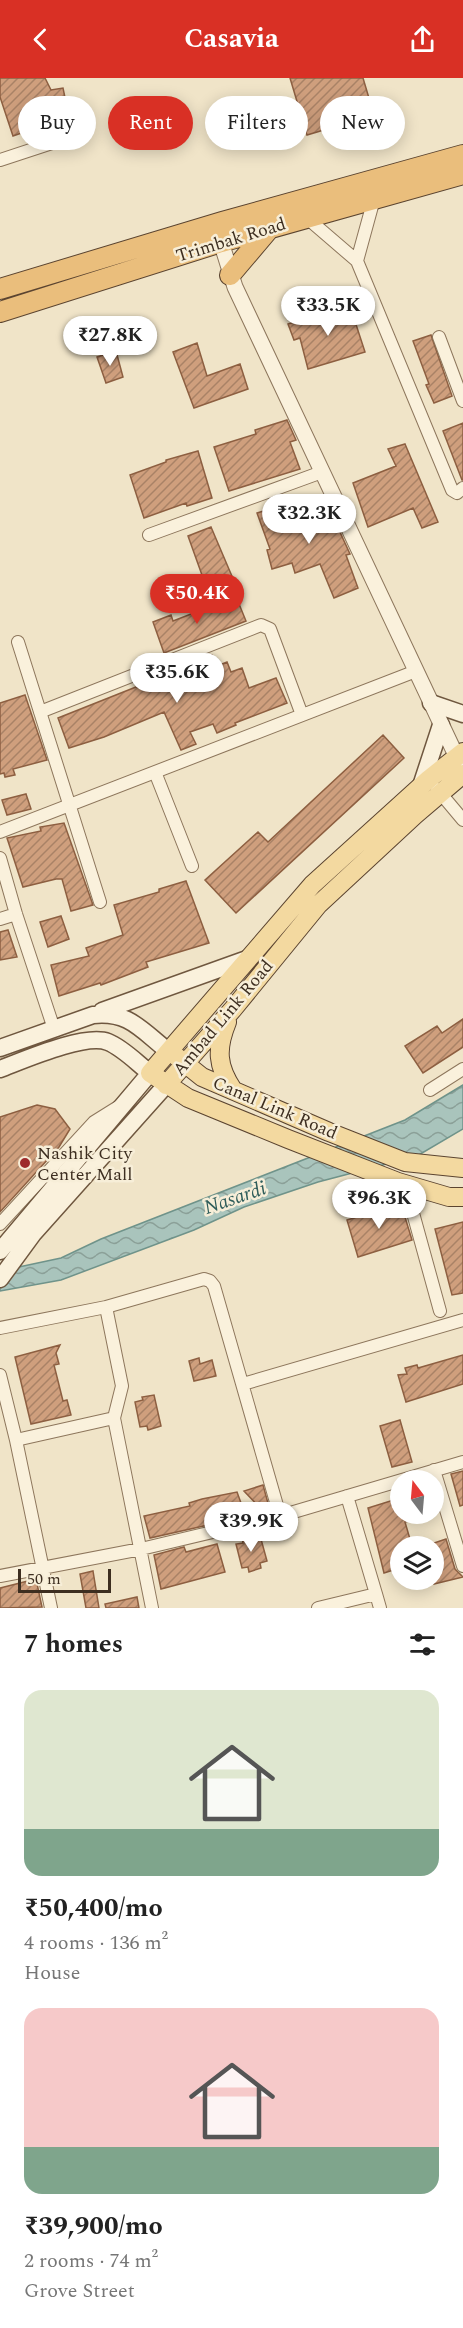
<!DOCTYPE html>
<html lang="en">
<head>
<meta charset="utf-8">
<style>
  :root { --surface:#fff; --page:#f6f6f6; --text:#222; --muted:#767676; --accent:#d93025 }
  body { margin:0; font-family:Spectral,serif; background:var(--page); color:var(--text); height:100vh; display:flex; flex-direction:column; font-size:22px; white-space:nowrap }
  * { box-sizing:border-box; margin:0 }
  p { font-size:20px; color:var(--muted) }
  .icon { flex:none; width:33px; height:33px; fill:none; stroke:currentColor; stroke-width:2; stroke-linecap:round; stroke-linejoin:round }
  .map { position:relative; height:1530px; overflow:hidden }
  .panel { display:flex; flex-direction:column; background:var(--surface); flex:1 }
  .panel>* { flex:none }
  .banner { position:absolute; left:18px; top:18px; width:428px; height:54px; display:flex; gap:12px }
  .needle { width:39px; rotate:344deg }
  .tools { position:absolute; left:390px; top:1392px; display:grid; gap:12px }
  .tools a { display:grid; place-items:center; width:54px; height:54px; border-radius:50%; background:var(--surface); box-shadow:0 3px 15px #0003; font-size:30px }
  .scale { position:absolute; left:18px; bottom:15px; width:93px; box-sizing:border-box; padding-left:6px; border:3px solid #3d2e20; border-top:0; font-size:16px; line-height:21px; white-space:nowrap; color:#3d2e20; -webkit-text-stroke:4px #f7eed8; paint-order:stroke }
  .price { position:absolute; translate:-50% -51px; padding:0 14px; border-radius:21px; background:#fff; color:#222; font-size:20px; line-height:39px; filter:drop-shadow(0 2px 3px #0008) }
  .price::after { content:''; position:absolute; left:50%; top:36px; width:18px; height:14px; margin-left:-9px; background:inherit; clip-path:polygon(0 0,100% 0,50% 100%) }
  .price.selected { background:var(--accent); color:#fff }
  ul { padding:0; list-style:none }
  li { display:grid; align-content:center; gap:12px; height:318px; padding:0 24px }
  li span { display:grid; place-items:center; height:186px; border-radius:18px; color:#555 }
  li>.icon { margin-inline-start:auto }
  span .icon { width:108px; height:108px; fill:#fffc; stroke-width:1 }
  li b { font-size:26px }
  h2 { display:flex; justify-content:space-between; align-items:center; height:72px; padding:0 24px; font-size:26px }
  .pill { padding:0 21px; border-radius:27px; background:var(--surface); box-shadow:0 3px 15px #0003; font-size:21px; line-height:54px }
  .pill.selected { background:var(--accent); color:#fff }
  header { display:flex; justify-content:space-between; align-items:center; height:78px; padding:0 24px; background:var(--accent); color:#fff; font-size:27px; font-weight:700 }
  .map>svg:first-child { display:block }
  .water { fill:url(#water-waves); stroke:#6f938a; stroke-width:1.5 }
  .building { fill:url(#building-hatch); stroke:#8d5f41; stroke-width:1.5 }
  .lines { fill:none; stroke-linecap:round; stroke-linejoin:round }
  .minor-casing { stroke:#8d765c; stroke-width:14 }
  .tertiary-casing { stroke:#8d765c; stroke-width:17 }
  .secondary-casing { stroke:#6f573f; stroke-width:19 }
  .primary-casing { stroke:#5b4430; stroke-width:20 }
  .trunk-casing { stroke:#5b4430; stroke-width:22 }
  .minor { stroke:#faf1dc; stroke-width:12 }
  .tertiary { stroke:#faf1dc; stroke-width:15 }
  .secondary { stroke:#faf1dc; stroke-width:16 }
  .primary { stroke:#f3d9a0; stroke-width:18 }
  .trunk { stroke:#eabe7c; stroke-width:20 }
  .poi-dot { fill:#9e2a2b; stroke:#f7eed8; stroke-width:2 }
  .labels { text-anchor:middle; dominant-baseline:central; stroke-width:5; stroke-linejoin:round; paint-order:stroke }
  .street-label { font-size:18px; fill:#3d2e20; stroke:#f7eed8 }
  .poi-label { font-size:18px; fill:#3d2e20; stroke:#f7eed8; text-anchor:start }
  .water-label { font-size:20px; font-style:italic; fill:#2f5d5a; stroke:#f7eed8 }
</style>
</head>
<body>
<header><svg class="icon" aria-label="back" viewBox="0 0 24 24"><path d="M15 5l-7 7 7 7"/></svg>Casavia<svg class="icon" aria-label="share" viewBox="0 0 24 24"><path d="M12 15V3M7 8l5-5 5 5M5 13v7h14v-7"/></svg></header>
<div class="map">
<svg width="463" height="1530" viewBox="0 0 463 1530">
  <defs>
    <pattern id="water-waves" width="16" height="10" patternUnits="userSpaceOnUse" patternTransform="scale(1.5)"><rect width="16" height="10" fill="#a9c4bc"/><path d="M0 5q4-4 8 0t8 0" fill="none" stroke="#8ba098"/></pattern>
    <pattern id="building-hatch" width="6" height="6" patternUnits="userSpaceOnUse" patternTransform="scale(1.5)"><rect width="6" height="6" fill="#cf9f7d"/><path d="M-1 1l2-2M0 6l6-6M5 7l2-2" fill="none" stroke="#a98266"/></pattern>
  </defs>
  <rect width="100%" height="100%" fill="#f0e4c8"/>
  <path class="water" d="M463 1007V1051L417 1078 318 1104 244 1129 194 1152 61 1202 0 1213V1193L61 1180 101 1161 405 1042Z"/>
  <path class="building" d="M0 0H45L51 12 63 10 71 48 47 56 44 47 13 58 0 19Z
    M290 0H363L374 37 307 57Z
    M350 228 365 274 308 291 300 260 294 262 288 246Z
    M431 257 452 318 434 325 426 307 429 306 413 263Z
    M197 265 207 298 240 286 248 311 194 330 173 274Z
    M116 273 123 299 106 305 97 279Z
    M287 342 296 362 290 364 300 391 229 413 214 369 256 356 255 352Z
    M463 345V402H462L443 353Z
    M405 366 438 444 422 450 413 430 368 449 353 405 396 388 388 371Z
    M198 373 212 420 187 428 186 425 144 440 130 397 166 384V382Z
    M283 427 289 441 328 428 350 476 346 477 358 510 334 520 320 486 295 495 292 485 272 491 267 472 270 471 257 435Z
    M211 449 234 503 207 511 188 458Z
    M237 521 246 543 164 575 153 544 171 537 173 543 204 531 205 534Z
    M212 577 217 588 227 584 231 594 242 590 249 610 276 600 287 625 235 645 236 647 217 655 213 646 190 654 196 666 181 672 164 634 104 659 69 670 58 640 146 605 195 589 193 584Z
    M25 617 47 682 13 691 15 697 5 699 4 695 0 696V625Z
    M383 657 404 680 236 835 205 802 258 754 268 764Z
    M26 716 31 731 7 737 2 722Z
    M64 745 93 827 71 833 62 801H56L23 809 7 760 41 753 40 749Z
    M186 803 209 865 146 884 148 889 101 907 100 905 59 918 51 887 89 878 86 870 123 857 114 827 159 814V811Z
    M61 838 69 861 48 869 40 844Z
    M8 852 17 879 0 882V854Z
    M463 941V969L423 995 405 968 437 948 442 955Z
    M37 1027 55 1031 70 1051 59 1069 0 1134V1039Z
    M401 1126 412 1162 358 1179 347 1142Z
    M463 1144V1215L452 1217 435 1151Z
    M60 1267 56 1275 59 1286 54 1287 63 1323 67 1322 71 1337 31 1346 15 1279Z
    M463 1277V1306L406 1324 398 1297 407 1296 405 1290 417 1287 418 1290Z
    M199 1280 200 1286 212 1282 216 1298 194 1303 189 1283Z
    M154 1317 161 1348 148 1352 147 1348 140 1349 135 1324 143 1322 142 1319Z
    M400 1342 412 1384 392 1389 380 1348Z
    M463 1393V1427L460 1428 451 1396Z
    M263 1407 269 1429 261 1431 244 1413Z
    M237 1414 245 1436 231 1441 205 1443 208 1447 150 1460 144 1438 190 1428 189 1425 202 1421Z
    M400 1420V1436H425L426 1439 405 1444 412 1468H400V1490L384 1495 368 1430Z
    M254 1457 256 1462 261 1461 267 1483 260 1485 261 1490 249 1494 248 1489 242 1490 236 1466 243 1465 242 1460Z
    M446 1461 455 1491 463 1499 434 1506V1465Z
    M217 1466 225 1494 161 1511 154 1477 184 1469 186 1474Z
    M93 1493 99 1530H86L80 1496Z
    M36 1501 42 1529 0 1530V1510Z
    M137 1519 139 1530H106L105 1526Z"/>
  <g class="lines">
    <defs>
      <path id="minor" d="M0 82 67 60
        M307 140 357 183 452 412 457 415 463 410
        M357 183 374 121
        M439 259 463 323
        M149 457 322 394
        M18 564 100 824
        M40 634 261 547 270 551 302 637
        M155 694 192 788
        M437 711 463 742
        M0 754 416 593
        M0 780 16 836 54 951
        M0 841 16 836
        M430 1012 463 991
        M405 1106 440 1233
        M0 1146 94 1044 118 1029
        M106 1229 122 1308 114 1340
        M0 1250 106 1229 204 1201 210 1203 214 1208 280 1438 463 1384
        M0 1297 16 1362 51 1530
        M243 1306 463 1242
        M16 1362 114 1340 152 1530
        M434 1392 463 1488
        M347 1418 376 1516
        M0 1498 141 1471 280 1438
        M318 1530 376 1516 380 1530"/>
      <path id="tertiary" d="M221 153V164L235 209 461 688"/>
      <path id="secondary" d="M431 625 463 636
        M421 708 441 647
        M102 933 247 881
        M0 970 93 937C129 933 141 952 168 973
        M0 991C24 982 85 955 108 964 123 970 137 985 150 995L0 1173
        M0 1201 33 1156 166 1007"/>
      <path id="primary" d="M463 674 429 701 312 807 150 995 188 1020 288 1061 398 1104 449 1119H463
        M227 944C216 971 217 988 233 1012
        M177 979 202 999 329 1054 405 1084 463 1090
        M166 1007 233 931 318 827 415 737 463 696"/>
      <path id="trunk" d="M230 197 269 151
        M0 211 222 144 463 77
        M0 234 221 164 463 96"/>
    </defs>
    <use href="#minor" class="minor-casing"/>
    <use href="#tertiary" class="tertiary-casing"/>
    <use href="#secondary" class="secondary-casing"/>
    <use href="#primary" class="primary-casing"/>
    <use href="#trunk" class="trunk-casing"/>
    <use href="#minor" class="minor"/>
    <use href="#tertiary" class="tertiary"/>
    <use href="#secondary" class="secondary"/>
    <use href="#primary" class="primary"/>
    <use href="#trunk" class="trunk"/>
  </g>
  <circle class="poi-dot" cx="25" cy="1085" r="6"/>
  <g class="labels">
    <g class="street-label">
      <text transform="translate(231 162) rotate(-17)">Trimbak Road</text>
      <text transform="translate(223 940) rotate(-50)">Ambad Link Road</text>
      <text transform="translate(275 1030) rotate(23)">Canal Link Road</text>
    </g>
    <g class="poi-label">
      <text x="37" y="1075">Nashik City<tspan x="37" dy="21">Center Mall</tspan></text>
    </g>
    <g class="water-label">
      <text transform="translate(235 1120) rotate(-19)">Nasardi</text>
    </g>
  </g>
</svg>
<div class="tools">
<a><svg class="needle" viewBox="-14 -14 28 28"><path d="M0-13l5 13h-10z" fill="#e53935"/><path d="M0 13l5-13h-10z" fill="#767676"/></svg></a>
<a><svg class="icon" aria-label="layers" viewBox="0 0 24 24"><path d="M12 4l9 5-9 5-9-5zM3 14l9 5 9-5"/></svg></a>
</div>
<div class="scale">50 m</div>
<b class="price" style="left:328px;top:259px">₹33.5K</b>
<b class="price" style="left:110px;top:289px">₹27.8K</b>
<b class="price" style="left:309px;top:467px">₹32.3K</b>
<b class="price selected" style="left:197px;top:547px">₹50.4K</b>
<b class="price" style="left:177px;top:626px">₹35.6K</b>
<b class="price" style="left:379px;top:1152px">₹96.3K</b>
<b class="price" style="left:251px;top:1475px">₹39.9K</b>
<div class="banner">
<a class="pill">Buy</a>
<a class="pill selected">Rent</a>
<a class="pill">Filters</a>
<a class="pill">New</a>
</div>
</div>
<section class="panel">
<h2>7 homes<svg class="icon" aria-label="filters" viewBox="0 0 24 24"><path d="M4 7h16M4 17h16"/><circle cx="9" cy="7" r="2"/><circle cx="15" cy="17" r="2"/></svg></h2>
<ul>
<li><span style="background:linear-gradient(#dfe7d0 75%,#7fa58c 0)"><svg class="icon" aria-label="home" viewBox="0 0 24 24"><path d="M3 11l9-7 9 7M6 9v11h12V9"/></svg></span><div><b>₹50,400/mo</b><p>4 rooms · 136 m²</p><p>House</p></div></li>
<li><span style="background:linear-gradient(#f6c9c9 75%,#7fa58c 0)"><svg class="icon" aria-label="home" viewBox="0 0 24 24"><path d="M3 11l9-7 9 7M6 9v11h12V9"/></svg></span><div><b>₹39,900/mo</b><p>2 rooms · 74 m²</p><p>Grove Street</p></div></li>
</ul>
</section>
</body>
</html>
